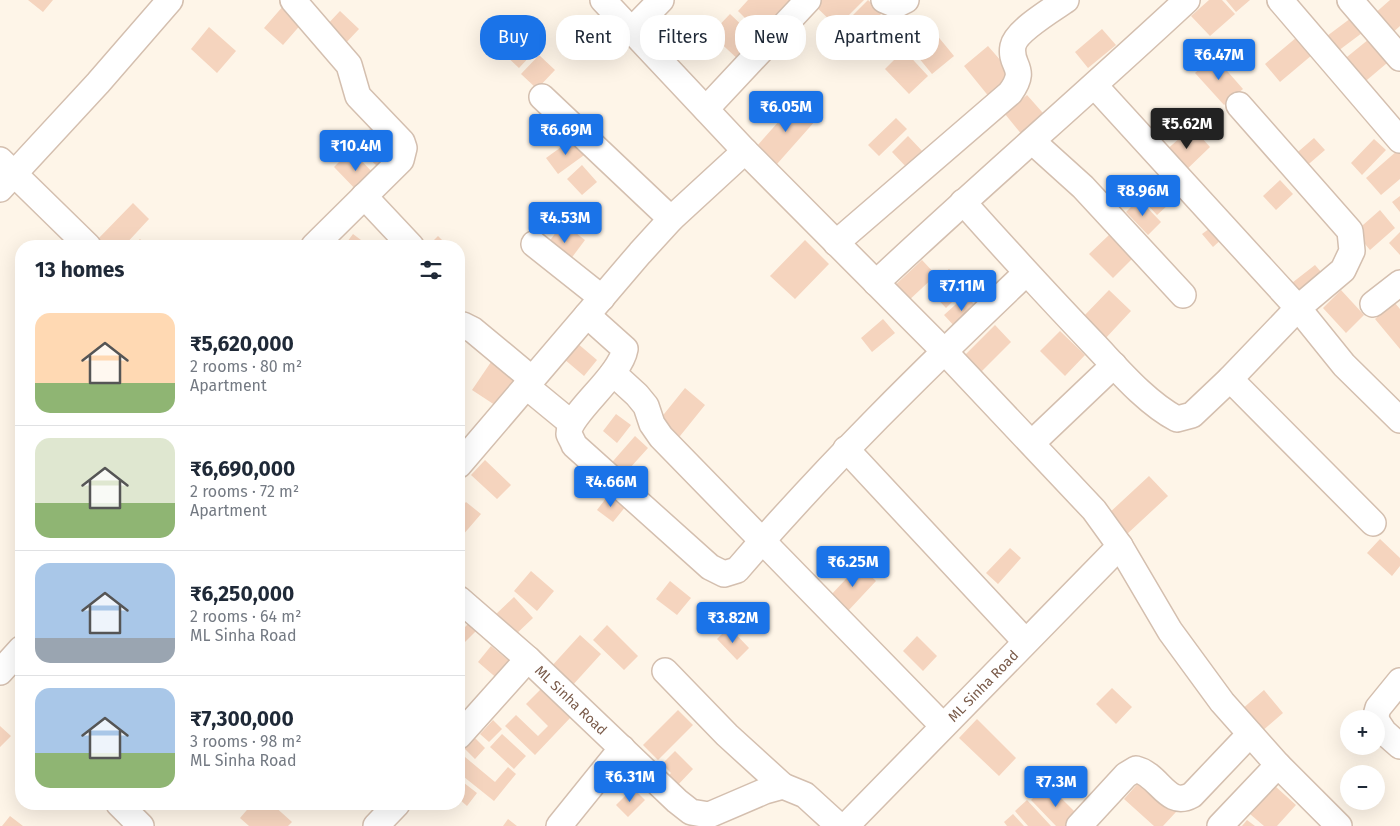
<!DOCTYPE html>
<html lang="en">
<head>
<meta charset="utf-8">
<style>
  :root { --surface:#fff; --page:#f6f6f7; --text:#1f2937; --muted:#747a83; --line:#e0e1e3; --accent:#1a73e8 }
  body { margin:0; font-family:"Fira Sans",sans-serif; background:var(--page); color:var(--text); height:100vh; display:flex; flex-direction:column; font-size:19px; white-space:nowrap }
  * { box-sizing:border-box; margin:0 }
  p { font-size:16px; color:var(--muted) }
  .icon { flex:none; width:28px; height:28px; fill:none; stroke:currentColor; stroke-width:2; stroke-linecap:round; stroke-linejoin:round }
  .map { position:relative; flex:1; overflow:hidden }
  .details { position:absolute; left:15px; top:240px; width:450px; height:570px; display:flex; flex-direction:column; background:var(--surface); border-radius:20px; box-shadow:0 5px 20px #0002 }
  .details>* { flex:none }
  .banner { position:absolute; left:480px; top:15px; width:475px; height:45px; display:flex; gap:10px }
  .tools { position:absolute; left:1340px; top:710px; display:grid; gap:10px }
  .tools a { display:grid; place-items:center; width:45px; height:45px; border-radius:50%; background:var(--surface); box-shadow:0 5px 20px #0002; font-size:25px }
  .price { position:absolute; translate:-50% -42px; padding:0 11px; border-radius:5px; background:var(--accent); color:#fff; font-size:16px; line-height:32px; filter:drop-shadow(0 1px 2px #0008) }
  .price::after { content:''; position:absolute; left:50%; top:30px; width:15px; height:11px; margin-left:-8px; background:inherit; clip-path:polygon(0 0,100% 0,50% 100%) }
  .price.selected { background:#222; color:#fff }
  ul { padding:0; list-style:none }
  li { display:flex; align-items:center; gap:15px; height:125px; padding:0 20px }
  li+li { border-top:1px solid var(--line) }
  li span { display:grid; place-items:center; flex:none; width:140px; height:100px; border-radius:15px; color:#555 }
  li>.icon { margin-inline-start:auto }
  span .icon { width:60px; height:60px; fill:#fffc; stroke-width:1 }
  li b { font-size:21px }
  h2 { display:flex; justify-content:space-between; align-items:center; height:60px; padding:0 20px; font-size:21px }
  .chip { padding:0 18px; border-radius:20px; background:var(--surface); box-shadow:0 5px 20px #0002; font-size:18px; line-height:45px }
  .chip.selected { background:var(--accent); color:#fff }
  .map>svg:first-child { display:block }
  .building { fill:#f5d4be }
  .lines { fill:none; stroke-linecap:round; stroke-linejoin:round }
  .minor-casing { stroke:#d4bfaf; stroke-width:28 }
  .minor { stroke:#fff; stroke-width:25 }
  .labels { text-anchor:middle; dominant-baseline:central; stroke-width:4.5; stroke-linejoin:round; paint-order:stroke }
  .street-label { font-size:14px; fill:#7a5b4a; stroke:#fff9f0 }
</style>
</head>
<body>
<div class="map">
<svg width="1400" height="826" viewBox="0 0 1400 826">
  <rect width="100%" height="100%" fill="#fef5e8"/>
  <path class="building" d="M28 0H53L43 12Z
    M748 0H801L766 39 738 11Z
    M809 0H864L837 27Z
    M868 0 882 13 853 43 839 29Z
    M1209 0H1222L1235 14 1210 36 1191 16Z
    M1226 0H1250L1236 12Z
    M1390 0H1400V26L1390 35 1373 15Z
    M284 5 303 22 283 45 264 28Z
    M340 11 359 29 343 46 324 28Z
    M730 14 762 44 743 64 711 34Z
    M1355 15 1366 30 1334 54 1323 39Z
    M209 27 236 51 217 73 191 49Z
    M931 28 954 56 932 74 909 46Z
    M1102 29 1116 45 1088 68 1075 52Z
    M1374 35 1393 58 1361 85 1342 61Z
    M1297 37 1312 55 1280 82 1265 64Z
    M518 40 533 53 519 68 505 55Z
    M988 46 1015 77 990 98 964 66Z
    M904 50 928 76 909 94 885 69Z
    M539 55 555 70 537 89 521 74Z
    M1214 56 1243 89 1224 105 1195 73Z
    M1027 95 1050 121 1027 141 1005 114Z
    M796 102 816 120 777 164 757 146Z
    M896 118 907 129 879 156 868 145Z
    M1192 127 1210 147 1182 174 1163 153Z
    M370 129 395 153 380 169 355 145Z
    M908 136 925 154 909 170 892 152Z
    M575 137 587 153 558 174 546 158Z
    M1314 138 1325 150 1303 169 1292 157Z
    M1374 139 1386 150 1362 175 1351 163Z
    M351 150 377 177 360 194 334 167Z
    M1398 150 1400 153V179L1381 195 1366 178Z
    M582 165 597 182 582 195 567 179Z
    M1162 174 1180 194 1157 215 1139 196Z
    M1280 180 1293 194 1276 210 1263 196Z
    M1400 196V212L1392 202Z
    M1139 199 1161 222 1148 235 1126 212Z
    M133 203 149 219 124 246H104L97 240Z
    M1380 210 1395 228 1370 250 1355 232Z
    M563 223 585 240 567 264 545 247Z
    M1213 226 1223 238 1213 247 1202 234Z
    M1400 232V255L1389 243Z
    M353 234 369 246H344Z
    M1109 235 1132 259 1113 278 1089 254Z
    M438 236 448 246H428Z
    M140 239 147 246H132Z
    M805 240 829 264 795 299 770 276Z
    M922 260 936 275 906 303 892 288Z
    M1315 265 1327 279 1300 300 1288 286Z
    M949 269 967 287 946 308 928 289Z
    M1109 290 1131 311 1104 340 1081 319Z
    M1341 290 1364 315 1346 333 1323 308Z
    M966 295 979 310 957 329 944 315Z
    M1394 302 1400 309V349L1375 319Z
    M883 319 895 333 872 352 861 338Z
    M995 325 1011 342 978 375 962 358Z
    M1060 331 1085 355 1065 376 1040 351Z
    M577 343 597 360 584 376 564 359Z
    M491 362 519 382 501 409 472 390Z
    M685 388 705 405 676 441 656 424Z
    M616 414 631 425 617 443 603 431Z
    M635 436 648 448 620 479 607 468Z
    M485 460 511 485 497 499 471 475Z
    M1149 476 1168 496 1126 535 1107 515Z
    M610 493 626 506 613 522 597 510Z
    M466 502 481 514 462 536 459 533V510Z
    M1380 539 1400 558V566L1392 576 1367 553Z
    M1010 548 1021 558 998 584 986 573Z
    M859 565 876 581 847 612 830 596Z
    M531 571 554 591 537 611 514 591Z
    M670 581 691 598 677 615 656 599Z
    M514 597 533 618 513 637 494 616Z
    M469 623 476 631 459 648V633Z
    M607 625 638 656 624 670 593 640Z
    M729 627 749 648 737 660 717 639Z
    M580 635 601 654 571 687 550 668Z
    M917 636 937 656 923 671 903 651Z
    M491 646 514 665 500 681 478 662Z
    M542 688 571 717 535 755 505 726 516 715 538 736 548 726 526 704Z
    M1112 688 1132 707 1116 724 1096 704Z
    M1264 690 1283 713 1261 732 1241 710Z
    M459 696 465 702 459 709Z
    M678 710 693 725 658 760 643 745Z
    M977 719 1016 758 999 776 959 738Z
    M493 720 502 729 489 742 480 734Z
    M0 726 11 736 0 747Z
    M502 734 526 756 514 769 490 747Z
    M474 737 485 748 475 759 464 748Z
    M675 751 693 769 675 788 665 779 671 773 662 764Z
    M465 757 495 782 508 767 516 774 494 801 459 773V765Z
    M459 779 477 793 467 806 459 799Z
    M1141 780 1176 812 1163 826H1154L1124 799Z
    M1047 784 1082 819 1075 826H1056L1031 800Z
    M1275 786 1296 805 1277 826H1264L1250 814Z
    M633 788 645 800 628 817 616 805Z
    M1027 800 1051 826H1028L1015 811Z
    M252 804H272L292 822 288 826H249L240 818Z
    M1013 814 1024 826H1007L1004 822Z
    M10 816 23 826H2Z
    M508 819 517 826H503Z
    M1247 820 1255 826H1242Z"/>
  <g class="lines">
    <defs>
      <g id="minor">
        <path d="M293 0 349 65 358 96 402 142 404 148 401 160 314 246"/>
        <path d="M603 0 745 151 944 351 1094 510 1120 546 1170 631 1222 702 1278 765 1339 826"/>
        <path d="M884 0 896 5 906 0"/>
        <path d="M1280 0 1400 140"/>
        <path d="M1350 0 1400 58"/>
        <path d="M631 31 661 0"/>
        <path d="M1095 86 1298 308 1344 365 1400 420"/>
        <path d="M542 97 671 219"/>
        <path d="M706 109 808 0"/>
        <path d="M1032 141 1083 187 1183 295"/>
        <path d="M0 160 88 246"/>
        <path d="M0 189 98 83 170 0"/>
        <path d="M364 196 411 246"/>
        <path d="M963 202C1005 249 1048 296 1092 342 1117 368 1145 402 1177 419L1192 415 1230 379 1298 308 1343 270 1352 251 1350 231 1239 105"/>
        <path d="M836 243 1010 93C1029 67 1009 67 1013 46 1016 31 1053 9 1066 0"/>
        <path d="M534 244 602 298"/>
        <path d="M876 283C978 187 1084 96 1187 0"/>
        <path d="M1373 304 1400 283"/>
        <path d="M587 315 625 349C620 377 568 414 569 434 570 437 573 441 574 445L710 567 724 574 737 570C827 465 926 368 1026 273"/>
        <path d="M459 326 463 325 473 330 532 379"/>
        <path d="M613 373 637 395 646 406 652 424 661 437 943 726"/>
        <path d="M1230 379 1373 523"/>
        <path d="M526 386 571 423"/>
        <path d="M1032 443 1114 365"/>
        <path d="M846 449 1025 641"/>
        <path d="M459 465 640 253 671 219 745 151"/>
        <path id="s1" d="M459 599 528 659 677 801 691 812 709 815 765 791 783 786 805 795 839 826"/>
        <path d="M665 671 727 735 783 786"/>
        <path d="M0 672 21 649"/>
        <path d="M1375 719 1378 708 1400 681"/>
        <path d="M1376 720 1384 732 1400 746"/>
        <path d="M459 736 528 659"/>
        <path d="M119 804 141 826"/>
        <path d="M376 826 397 804"/>
        <path d="M559 826 622 748"/>
        <path id="s2" d="M846 826 1120 546"/>
        <path d="M1079 826 1126 775 1136 769C1160 775 1167 809 1192 795L1250 734"/>
        <path d="M1220 826 1278 765"/>
      </g>
    </defs>
    <use href="#minor" class="minor-casing"/>
    <use href="#minor" class="minor"/>
  </g>
  <g class="labels">
    <g class="street-label">
      <text stroke="none"><textPath href="#s2" startOffset="196">ML Sinha Road</textPath></text>
      <text stroke="none"><textPath href="#s1" startOffset="151">ML Sinha Road</textPath></text>
    </g>
  </g>
</svg>
<div class="tools">
<a>+</a>
<a>−</a>
</div>
<b class="price" style="left:1219px;top:81px">₹6.47M</b>
<b class="price" style="left:786px;top:133px">₹6.05M</b>
<b class="price selected" style="left:1187px;top:150px">₹5.62M</b>
<b class="price" style="left:566px;top:156px">₹6.69M</b>
<b class="price" style="left:356px;top:172px">₹10.4M</b>
<b class="price" style="left:1143px;top:217px">₹8.96M</b>
<b class="price" style="left:565px;top:244px">₹4.53M</b>
<b class="price" style="left:962px;top:312px">₹7.11M</b>
<b class="price" style="left:611px;top:508px">₹4.66M</b>
<b class="price" style="left:853px;top:588px">₹6.25M</b>
<b class="price" style="left:733px;top:644px">₹3.82M</b>
<b class="price" style="left:630px;top:803px">₹6.31M</b>
<b class="price" style="left:1056px;top:808px">₹7.3M</b>
<div class="banner">
<a class="chip selected">Buy</a>
<a class="chip">Rent</a>
<a class="chip">Filters</a>
<a class="chip">New</a>
<a class="chip">Apartment</a>
</div>
<section class="details">
<h2>13 homes<svg class="icon" aria-label="filters" viewBox="0 0 24 24"><path d="M4 7h16M4 17h16"/><circle cx="9" cy="7" r="2"/><circle cx="15" cy="17" r="2"/></svg></h2>
<ul>
<li><span style="background:linear-gradient(#ffd9b3 70%,#8fb573 0)"><svg class="icon" aria-label="home" viewBox="0 0 24 24"><path d="M3 11l9-7 9 7M6 9v11h12V9"/></svg></span><div><b>₹5,620,000</b><p>2 rooms · 80 m²</p><p>Apartment</p></div></li>
<li><span style="background:linear-gradient(#dfe7d0 65%,#8fb573 0)"><svg class="icon" aria-label="home" viewBox="0 0 24 24"><path d="M3 11l9-7 9 7M6 9v11h12V9"/></svg></span><div><b>₹6,690,000</b><p>2 rooms · 72 m²</p><p>Apartment</p></div></li>
<li><span style="background:linear-gradient(#a9c7e8 75%,#9aa5b1 0)"><svg class="icon" aria-label="home" viewBox="0 0 24 24"><path d="M3 11l9-7 9 7M6 9v11h12V9"/></svg></span><div><b>₹6,250,000</b><p>2 rooms · 64 m²</p><p>ML Sinha Road</p></div></li>
<li><span style="background:linear-gradient(#a9c7e8 65%,#8fb573 0)"><svg class="icon" aria-label="home" viewBox="0 0 24 24"><path d="M3 11l9-7 9 7M6 9v11h12V9"/></svg></span><div><b>₹7,300,000</b><p>3 rooms · 98 m²</p><p>ML Sinha Road</p></div></li>
</ul>
</section>
</div>
</body>
</html>
